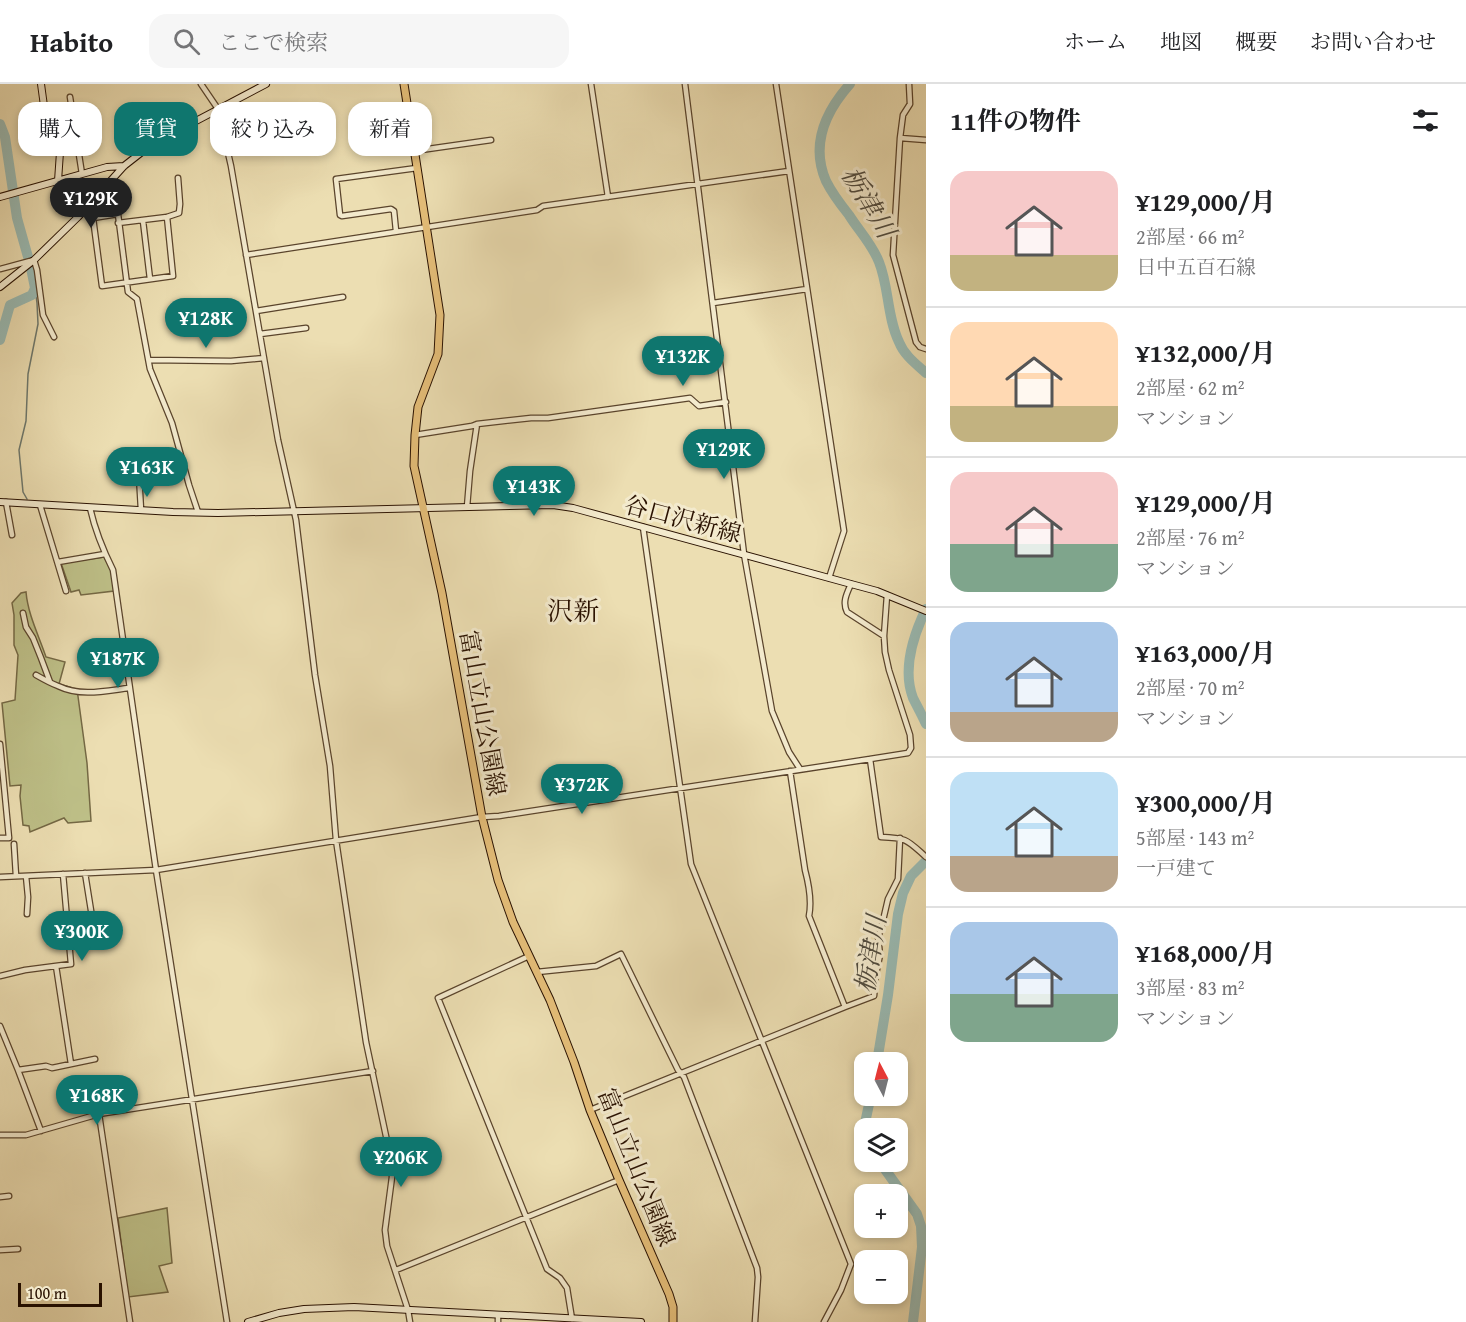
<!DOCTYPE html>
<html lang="ja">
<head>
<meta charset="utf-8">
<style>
  :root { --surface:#fff; --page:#f6f6f6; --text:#202124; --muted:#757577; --line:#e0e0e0; --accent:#0f766e }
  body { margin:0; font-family:"Gentium Book Plus","Noto Serif JP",serif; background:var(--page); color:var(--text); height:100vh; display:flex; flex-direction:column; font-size:22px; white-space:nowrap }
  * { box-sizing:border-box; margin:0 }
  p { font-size:20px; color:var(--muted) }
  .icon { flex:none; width:33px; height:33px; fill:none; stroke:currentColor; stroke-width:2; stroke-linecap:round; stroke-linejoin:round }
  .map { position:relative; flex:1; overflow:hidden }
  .drawer { display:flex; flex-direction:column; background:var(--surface); width:540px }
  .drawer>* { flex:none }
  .top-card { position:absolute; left:18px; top:18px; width:570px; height:54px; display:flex; gap:12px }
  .needle { width:39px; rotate:353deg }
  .buttons { position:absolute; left:854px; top:968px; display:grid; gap:12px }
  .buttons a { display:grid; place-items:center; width:54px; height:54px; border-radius:12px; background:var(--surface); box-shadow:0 3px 9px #0003; font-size:30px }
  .scale { position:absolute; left:18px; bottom:15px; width:84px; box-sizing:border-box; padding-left:6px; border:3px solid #291100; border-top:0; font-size:16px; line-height:21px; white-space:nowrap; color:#291100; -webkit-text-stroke:4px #f3eacd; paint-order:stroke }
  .price { position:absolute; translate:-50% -51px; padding:0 14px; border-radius:21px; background:var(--accent); color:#fff; font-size:20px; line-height:39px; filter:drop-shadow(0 2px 3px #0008) }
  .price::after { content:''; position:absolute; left:50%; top:36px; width:18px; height:14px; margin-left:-9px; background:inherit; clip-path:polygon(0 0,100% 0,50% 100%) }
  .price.current { background:#222; color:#fff }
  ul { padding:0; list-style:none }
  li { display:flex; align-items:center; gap:18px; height:150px; padding:0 24px }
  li+li { border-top:2px solid var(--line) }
  li span { display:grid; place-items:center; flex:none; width:168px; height:120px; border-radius:18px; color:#555 }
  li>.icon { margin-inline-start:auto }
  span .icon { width:72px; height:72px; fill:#fffc; stroke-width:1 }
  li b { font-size:26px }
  h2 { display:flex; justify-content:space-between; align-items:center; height:72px; padding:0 24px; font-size:26px }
  .tag { padding:0 21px; border-radius:18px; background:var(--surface); box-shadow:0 3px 9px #0003; font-size:21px; line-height:54px }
  .tag.current { background:var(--accent); color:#fff }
  header { display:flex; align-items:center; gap:36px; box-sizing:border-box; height:84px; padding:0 30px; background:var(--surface); border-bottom:2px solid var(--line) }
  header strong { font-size:28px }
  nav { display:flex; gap:33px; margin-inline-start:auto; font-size:21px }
  .search { width:420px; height:54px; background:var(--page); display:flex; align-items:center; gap:15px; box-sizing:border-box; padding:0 21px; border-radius:18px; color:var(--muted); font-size:22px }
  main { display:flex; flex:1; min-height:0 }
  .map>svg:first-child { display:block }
  .green { fill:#bec088; stroke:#746844; stroke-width:1.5 }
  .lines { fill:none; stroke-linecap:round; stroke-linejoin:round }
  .stream { stroke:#6d776c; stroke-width:1.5 }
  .river { stroke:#9abbb4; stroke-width:10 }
  .street-casing { stroke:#5a442c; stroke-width:7 }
  .secondary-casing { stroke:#291100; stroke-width:8 }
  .primary-casing { stroke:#291100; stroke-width:9 }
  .street { stroke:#f3eacd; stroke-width:4.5 }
  .secondary { stroke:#f3eacd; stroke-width:6 }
  .primary { stroke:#e6bf79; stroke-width:7 }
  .labels { text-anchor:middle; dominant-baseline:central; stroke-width:6; stroke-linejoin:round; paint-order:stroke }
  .street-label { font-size:24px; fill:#291100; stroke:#f3eacd }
  .water-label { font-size:26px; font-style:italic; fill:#514c3f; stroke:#f3eacd }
  .neighbourhood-label { font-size:26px; fill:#291100; stroke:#f3eacd }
</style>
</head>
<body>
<header>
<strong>Habito</strong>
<div class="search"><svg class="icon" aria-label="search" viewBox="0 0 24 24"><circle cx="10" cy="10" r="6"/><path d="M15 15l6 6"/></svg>ここで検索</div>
<nav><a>ホーム</a><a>地図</a><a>概要</a><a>お問い合わせ</a></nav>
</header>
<main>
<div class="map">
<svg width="926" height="1238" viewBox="0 0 926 1238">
  <rect width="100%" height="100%" fill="#ecdeb2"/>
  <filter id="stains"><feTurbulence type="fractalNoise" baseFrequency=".00333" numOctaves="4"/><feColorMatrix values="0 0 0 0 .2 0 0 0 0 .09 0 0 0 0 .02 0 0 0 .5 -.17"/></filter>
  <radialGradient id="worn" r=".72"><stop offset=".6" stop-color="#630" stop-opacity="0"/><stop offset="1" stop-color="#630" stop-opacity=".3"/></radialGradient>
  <path class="green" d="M104 473 111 486 114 507 81 511 79 506 71 508 61 479Z
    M26 508C28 531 39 552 46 573L65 578 59 600 77 605 87 679 91 737 68 739 64 734 30 748 29 742 23 741 20 712 21 701 10 702 2 619 15 616 18 571 14 561V531L12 519 21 509Z
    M167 1124 172 1179 159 1182 168 1208 128 1213 118 1134Z"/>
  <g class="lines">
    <path class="stream" d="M27 415 23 408 19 366 26 337 28 290 38 240 37 219 35 204"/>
    <path class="river" d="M850 0C826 27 810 60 826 97 832 109 841 121 849 131 859 147 872 160 879 178 889 203 887 233 899 258 904 271 916 280 926 289
      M0 40 5 53 17 134 28 173
      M0 256 10 221 32 211 35 204 31 184
      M926 525C913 552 902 585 913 614 917 622 922 631 926 640
      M877 978 888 911 898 830 903 809 911 792 926 777
      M865 1044V1039L871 1011
      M879 1077 917 1130 921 1142 922 1163 913 1238"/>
    <defs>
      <path id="street" d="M201 0 218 25 231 82 278 356 296 436 315 591 330 682 336 756 366 958 390 1071 392 1093 385 1146 387 1162 408 1226 410 1238
        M591 0 608 113
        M685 0 744 470 772 627 789 668 800 685
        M776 0 844 447 829 494
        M70 13 82 90
        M900 54 903 31 910 20 909 0
        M926 56 900 54 893 171 916 258 920 263 926 265
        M414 67 491 56
        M112 96 118 130 128 208 137 215 150 285 172 339 189 401 198 428
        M91 119 93 134 118 130
        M93 134 102 202 173 192 167 133
        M143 137 150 195
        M118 139 167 133 179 129 180 120 178 94
        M396 147 394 127 391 125 342 132 340 131 336 95 417 84
        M246 171 537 126 543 122 789 87
        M0 185 34 176 37 186 43 231 54 253
        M713 219 807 205
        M256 227 343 213
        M260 250 306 244
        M149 276 231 277 264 274
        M415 351 472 342 477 340 531 334H548L690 314 699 322 726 318
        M138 374 141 426
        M6 418 12 451
        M40 421 66 507
        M467 423 470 387 477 340
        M90 424C95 446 103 466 113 486L156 786 227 1238
        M643 443 691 780 851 1180 841 1206 824 1238
        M58 478 105 470
        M851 500C847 509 842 518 847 528L884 552 887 511
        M23 529 26 543 33 554 41 574 50 598
        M36 591C43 595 50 599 58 602 81 613 105 607 129 604
        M0 660 3 691
        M870 675 908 669 911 664 910 651 889 586 885 568 884 552
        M0 754H9L3 691
        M14 760 16 792
        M85 789 93 839
        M26 792 28 813 27 830
        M0 793 156 786 482 733 499 732 870 675 881 753C908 754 907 756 926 773
        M529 872 438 914 547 1185 560 1194 567 1204 572 1235
        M56 882 71 980
        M537 888 596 882 621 870 678 986 684 993 757 1184 758 1193 755 1238
        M0 892 25 886 71 880 63 790
        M845 923 874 912 876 890 880 871 878 853 881 845 888 815 898 795 900 754
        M0 942 18 986 46 982 52 984 95 975
        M18 986 41 1047
        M590 1026 845 923 809 832C812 817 809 801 805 786L790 687
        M99 1030 130 1238
        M0 1051H26L99 1030 373 987
        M0 1113 9 1112
        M0 1166 18 1165
        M396 1186 619 1096
        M498 1238V1231"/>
      <path id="secondary" d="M41 0 44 22 60 68 58 97
        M0 113 107 83 124 82
        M0 203 34 176 78 133 124 82 147 64 160 56 266 0
        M0 418 173 428 218 429 553 421 573 424 851 500 877 507 926 527
        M248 1238 279 1229 304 1225 354 1223 641 1238"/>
      <path id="primary" d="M404 0 440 231 438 270 418 323 415 351 414 382 442 509 482 733 498 796 513 838 550 916 574 978 590 1026 619 1096 669 1210 673 1223V1238"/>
    </defs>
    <use href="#street" class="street-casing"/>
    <use href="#secondary" class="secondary-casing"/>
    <use href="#primary" class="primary-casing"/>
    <use href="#street" class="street"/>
    <use href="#secondary" class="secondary"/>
    <use href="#primary" class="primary"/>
  </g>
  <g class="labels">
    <g class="street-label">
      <text transform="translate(683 435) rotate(15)">谷口沢新線</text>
      <text transform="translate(483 629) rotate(80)">富山立山公園線</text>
      <text transform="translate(637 1083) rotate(68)">富山立山公園線</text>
    </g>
    <g class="water-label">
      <text transform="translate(869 118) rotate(59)">栃津川</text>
      <text transform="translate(870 870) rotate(-81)">栃津川</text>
    </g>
    <g class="neighbourhood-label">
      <text x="573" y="526">沢新</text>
    </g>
  </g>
  <rect width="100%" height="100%" filter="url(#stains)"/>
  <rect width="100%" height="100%" fill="url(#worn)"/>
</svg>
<div class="buttons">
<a><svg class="needle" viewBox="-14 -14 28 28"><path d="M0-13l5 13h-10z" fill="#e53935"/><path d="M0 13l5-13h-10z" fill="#757577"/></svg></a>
<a><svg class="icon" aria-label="layers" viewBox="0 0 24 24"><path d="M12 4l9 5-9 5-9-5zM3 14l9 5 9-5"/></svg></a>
<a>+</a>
<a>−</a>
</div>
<div class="scale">100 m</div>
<b class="price current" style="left:91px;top:145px">¥129K</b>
<b class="price" style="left:206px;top:265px">¥128K</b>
<b class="price" style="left:683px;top:303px">¥132K</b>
<b class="price" style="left:724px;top:396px">¥129K</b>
<b class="price" style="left:147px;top:414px">¥163K</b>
<b class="price" style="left:534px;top:433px">¥143K</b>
<b class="price" style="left:118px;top:605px">¥187K</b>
<b class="price" style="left:582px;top:731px">¥372K</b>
<b class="price" style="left:82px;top:878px">¥300K</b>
<b class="price" style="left:97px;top:1042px">¥168K</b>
<b class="price" style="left:401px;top:1104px">¥206K</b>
<div class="top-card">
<a class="tag">購入</a>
<a class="tag current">賃貸</a>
<a class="tag">絞り込み</a>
<a class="tag">新着</a>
</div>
</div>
<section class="drawer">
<h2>11件の物件<svg class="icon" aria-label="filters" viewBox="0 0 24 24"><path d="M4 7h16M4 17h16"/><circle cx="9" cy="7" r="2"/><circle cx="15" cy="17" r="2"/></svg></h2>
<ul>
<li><span style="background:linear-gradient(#f6c9c9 70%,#c2b280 0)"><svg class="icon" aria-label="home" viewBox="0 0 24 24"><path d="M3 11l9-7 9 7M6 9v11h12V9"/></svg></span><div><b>¥129,000/月</b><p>2部屋 · 66 m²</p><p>日中五百石線</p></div></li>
<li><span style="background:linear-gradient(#ffd9b3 70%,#c2b280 0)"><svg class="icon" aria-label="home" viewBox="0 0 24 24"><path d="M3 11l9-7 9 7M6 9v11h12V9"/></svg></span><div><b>¥132,000/月</b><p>2部屋 · 62 m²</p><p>マンション</p></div></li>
<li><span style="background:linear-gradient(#f6c9c9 60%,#7fa58c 0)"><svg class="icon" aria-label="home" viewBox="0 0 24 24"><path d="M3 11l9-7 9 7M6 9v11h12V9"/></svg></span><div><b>¥129,000/月</b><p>2部屋 · 76 m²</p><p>マンション</p></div></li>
<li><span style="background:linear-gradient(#a9c7e8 75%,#b9a48a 0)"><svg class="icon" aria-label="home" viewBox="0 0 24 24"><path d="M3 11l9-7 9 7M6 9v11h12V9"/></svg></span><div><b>¥163,000/月</b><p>2部屋 · 70 m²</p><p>マンション</p></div></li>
<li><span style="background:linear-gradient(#bfe0f5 70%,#b9a48a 0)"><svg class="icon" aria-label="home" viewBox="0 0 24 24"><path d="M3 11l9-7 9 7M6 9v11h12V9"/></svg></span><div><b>¥300,000/月</b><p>5部屋 · 143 m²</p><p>一戸建て</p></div></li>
<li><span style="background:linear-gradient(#a9c7e8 60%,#7fa58c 0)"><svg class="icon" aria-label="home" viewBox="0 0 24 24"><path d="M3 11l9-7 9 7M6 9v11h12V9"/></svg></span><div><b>¥168,000/月</b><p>3部屋 · 83 m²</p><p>マンション</p></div></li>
</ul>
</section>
</main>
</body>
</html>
